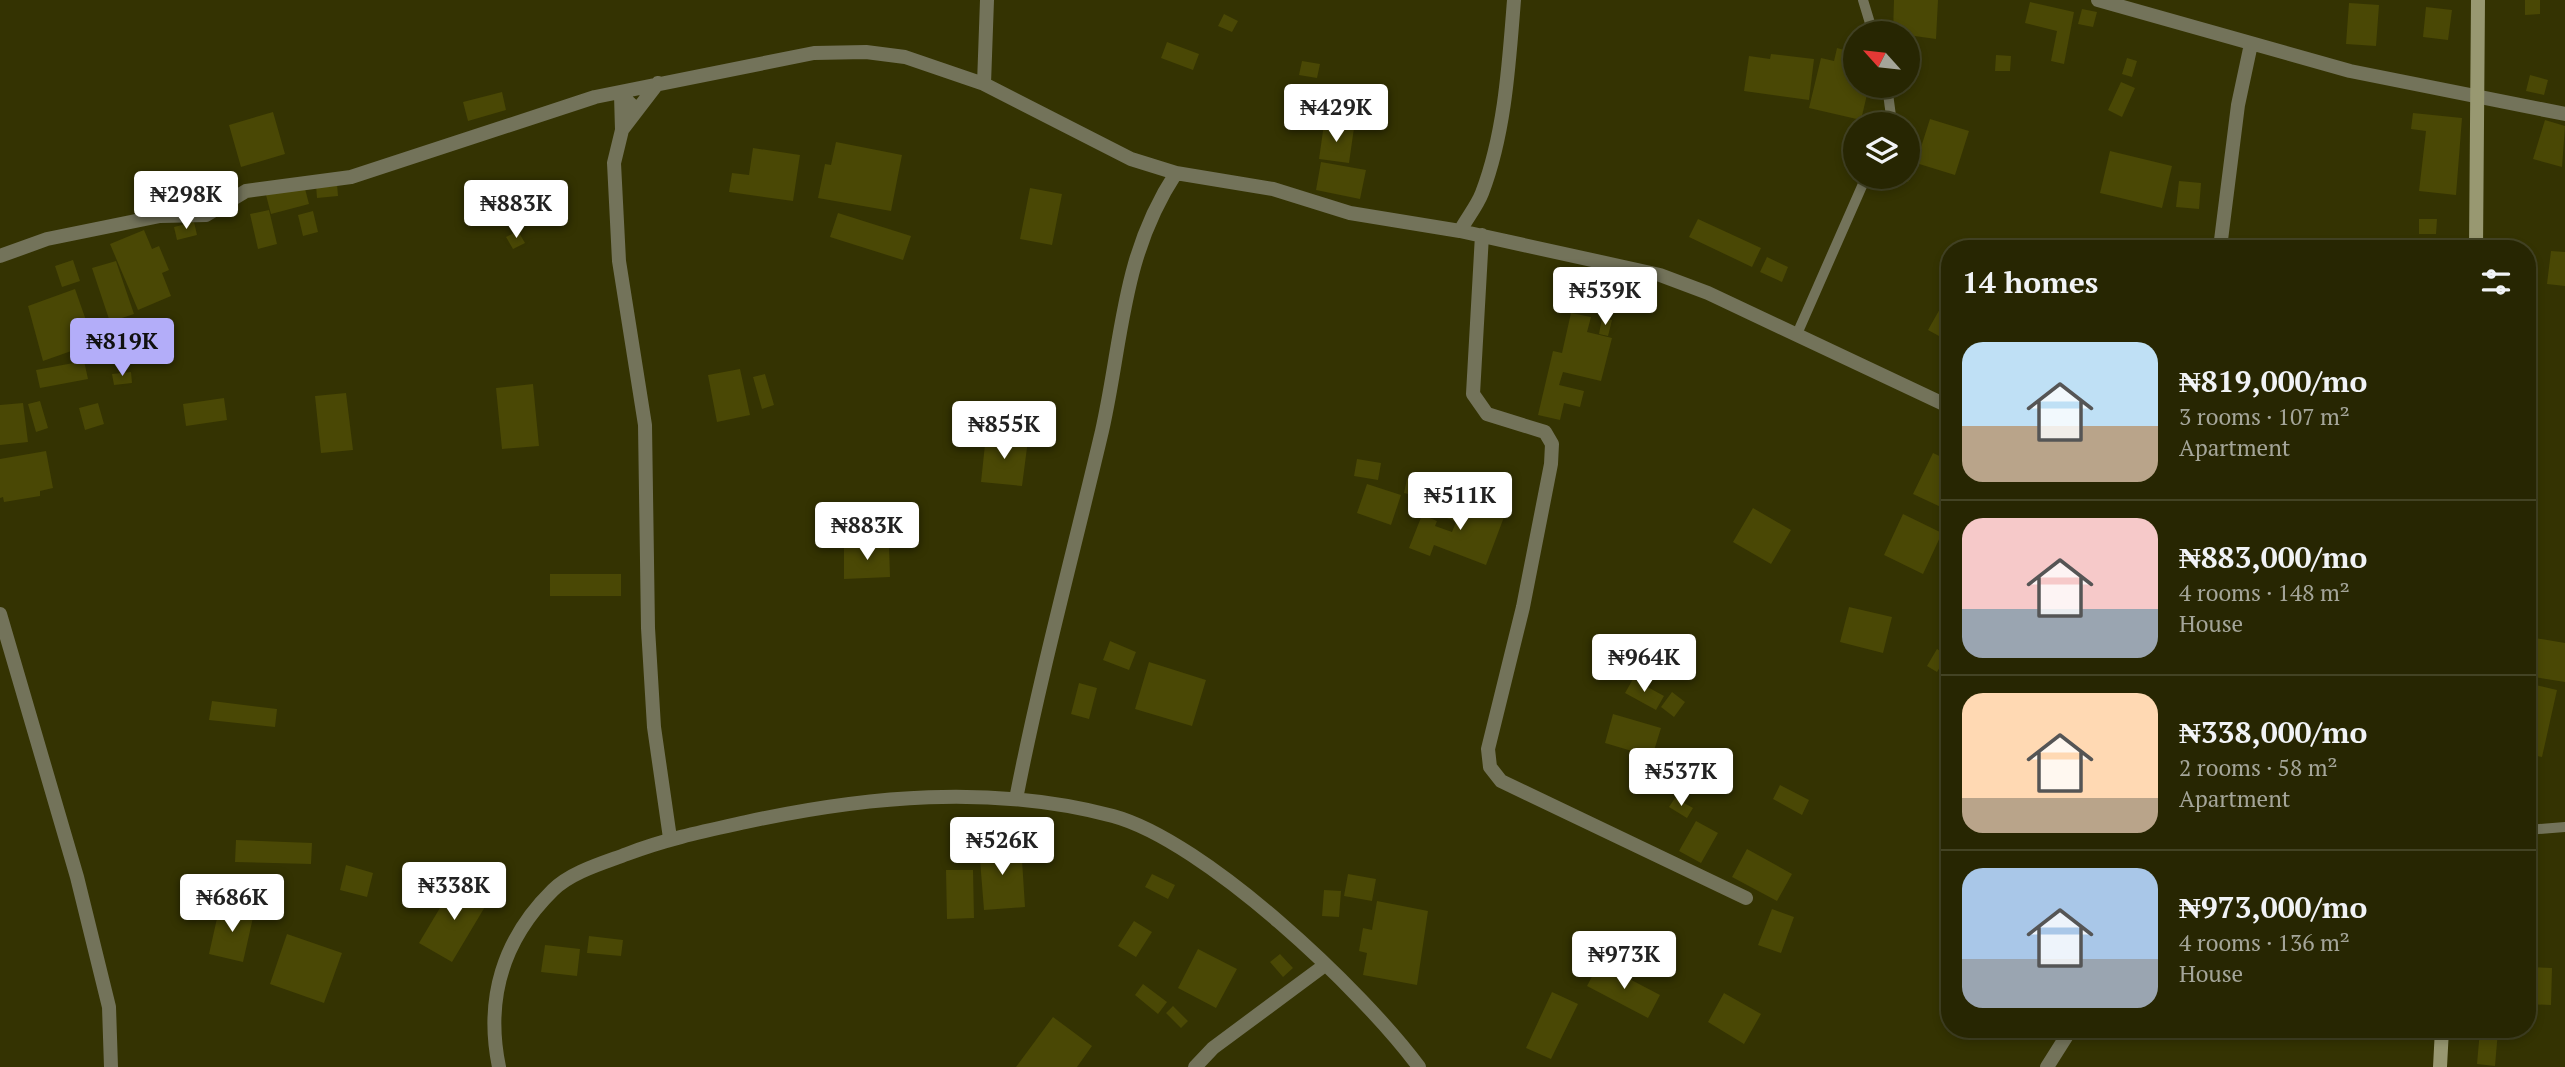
<!DOCTYPE html>
<html lang="en">
<head>
<meta charset="utf-8">
<style>
  :root { --surface:#272602; --page:#2f2e0c; --text:#f1f3f6; --muted:#a4a599; --line:#434324; --accent:#b3adf9 }
  body { margin:0; font-family:"PT Serif",serif; background:var(--page); color:var(--text); height:100vh; display:flex; flex-direction:column; font-size:26px; white-space:nowrap }
  * { box-sizing:border-box; margin:0 }
  p { font-size:23px; color:var(--muted) }
  .icon { flex:none; width:38px; height:38px; fill:none; stroke:currentColor; stroke-width:2; stroke-linecap:round; stroke-linejoin:round }
  .map { position:relative; flex:1; overflow:hidden }
  .drawer { position:absolute; left:1941px; top:240px; width:595px; height:798px; display:flex; flex-direction:column; background:var(--surface); border-radius:28px; box-shadow:0 4px 10px #0003,0 0 0 2px var(--line) }
  .drawer>* { flex:none }
  .needle { width:46px; rotate:297deg }
  .buttons { position:absolute; left:1843px; top:21px; display:grid; gap:14px }
  .buttons a { display:grid; place-items:center; width:77px; height:77px; border-radius:50%; background:var(--surface); box-shadow:0 4px 10px #0003,0 0 0 2px var(--line); font-size:35px }
  .price { position:absolute; translate:-50% -60px; padding:0 16px; border-radius:7px; background:#fff; color:#222; font-size:23px; line-height:46px; filter:drop-shadow(0 2px 4px #0008) }
  .price::after { content:''; position:absolute; left:50%; top:42px; width:21px; height:16px; margin-left:-10px; background:inherit; clip-path:polygon(0 0,100% 0,50% 100%) }
  .price.active { background:var(--accent); color:#111 }
  ul { padding:0; list-style:none }
  li { display:flex; align-items:center; gap:21px; height:175px; padding:0 21px }
  li+li { border-top:2px solid var(--line) }
  li span { display:grid; place-items:center; flex:none; width:196px; height:140px; border-radius:21px; color:#555 }
  li>.icon { margin-inline-start:auto }
  span .icon { width:84px; height:84px; fill:#fffc; stroke-width:1 }
  li b { font-size:30px }
  h2 { display:flex; justify-content:space-between; align-items:center; height:84px; padding:0 21px; font-size:30px }
  .map>svg:first-child { display:block }
  .building { fill:#4a4805 }
  .lines { fill:none; stroke-linecap:round; stroke-linejoin:round }
  .lane { stroke:#73735a; stroke-width:10 }
  .street { stroke:#73735a; stroke-width:14 }
  .secondary { stroke:#989871; stroke-width:14 }
</style>
</head>
<body>
<div class="map">
<svg width="2565" height="1067" viewBox="0 0 2565 1067">
  <rect width="100%" height="100%" fill="#343302"/>
  <path class="building" d="M1894 0H1938L1936 39 1893 33Z
    M2525 0H2540V14L2525 15Z
    M2030 2 2074 12 2064 64 2051 61 2057 31 2025 23Z
    M2349 3 2379 5 2376 46 2346 44Z
    M2426 7 2452 10 2448 40 2423 37Z
    M2082 9 2097 12 2093 27 2078 24Z
    M1224 14 1238 21 1232 32 1218 26Z
    M1167 42 1199 54 1193 70 1161 58Z
    M1837 48 1855 53V86H1869L1861 120 1809 108 1821 58 1834 61Z
    M1771 54 1814 59 1809 100 1744 91 1749 56 1770 59Z
    M1996 55 2011 56 2010 71H1995Z
    M2127 58 2137 61 2132 77 2122 74Z
    M1302 61 1320 64 1317 78 1299 75Z
    M2530 75 2548 80 2544 95 2526 91Z
    M2121 82 2135 88 2122 117 2108 110Z
    M502 92 506 110 468 121 463 102Z
    M273 112 285 154 241 167 229 125Z
    M2413 113 2462 118 2456 195 2419 191 2426 131 2411 129Z
    M1930 119 1969 131 1955 175 1916 163Z
    M2545 120 2565 126 2562 167 2533 159Z
    M1324 124 1354 128 1349 163 1319 159Z
    M836 142 902 155 891 211 818 198 825 164 831 165Z
    M753 148 800 155 793 201 729 192 732 173 749 175Z
    M2110 151 2172 166 2162 208 2100 193Z
    M1908 158 1918 164 1908 182 1899 177H1908Z
    M1321 162 1366 170 1360 199 1316 190Z
    M2179 181 2201 183 2199 209 2176 207Z
    M337 184 338 196 317 198 316 185Z
    M304 185 309 204 271 214 266 195Z
    M1030 188 1062 194 1052 245 1020 239Z
    M503 206 521 211 516 228 498 223Z
    M269 210 277 244 258 249 250 214Z
    M313 211 318 232 303 236 298 215Z
    M838 213 911 236 903 260 830 237Z
    M1698 219 1761 248 1752 267 1689 237Z
    M2419 219H2437L2436 234H2419Z
    M194 222 197 235 177 240 174 227Z
    M144 230 152 249 159 246 169 270 162 273 171 296 138 310 110 244Z
    M518 231 525 243 513 249 506 237Z
    M2551 251 2565 252V286L2547 284Z
    M1767 257 1788 267 1782 282 1760 272Z
    M73 260 80 281 62 287 55 266Z
    M116 261 134 314 110 322 92 268Z
    M75 289 94 343 43 361 28 306Z
    M1945 300 1950 303V342L1928 330Z
    M1571 313 1591 317 1587 332 1612 338 1601 381 1563 372 1559 385 1584 391 1580 407 1564 403 1560 420 1538 415 1553 351 1562 353Z
    M1602 318 1612 320 1608 336 1599 334Z
    M84 361 88 379 40 388 36 370Z
    M740 369 750 415 717 422 708 375Z
    M131 372 132 383 114 385 112 374Z
    M765 374 774 405 762 409 753 377Z
    M533 384 539 446 502 449 496 388Z
    M346 393 353 450 321 453 315 396Z
    M224 398 227 420 186 426 183 404Z
    M40 401 48 428 36 432 28 404Z
    M23 403 28 442 0 445V405Z
    M98 403 104 424 85 430 79 408Z
    M986 435 1028 440 1022 486 981 482Z
    M46 451 53 488 40 491V496L4 502 3 497 0 498V459Z
    M1933 453 1950 461V494L1943 508 1913 494Z
    M1357 459 1381 463 1378 480 1354 476Z
    M1407 479 1424 483 1421 497 1404 493Z
    M1367 484 1401 495 1391 525 1357 513Z
    M1447 495 1504 517 1486 565 1434 545 1430 556 1409 548 1422 515 1437 521 1435 526 1452 532 1456 522 1440 515Z
    M1753 508 1791 530 1771 564 1733 542Z
    M1903 514 1942 533 1923 574 1884 555Z
    M889 546 890 577 844 579V547Z
    M550 574H621V596H550Z
    M1849 607 1892 617 1883 653 1840 642Z
    M2535 638 2565 643V682L2528 676Z
    M1110 641 1136 652 1129 670 1103 660Z
    M1937 649 1947 655 1937 672 1927 666Z
    M1149 662 1206 680 1192 726 1135 709Z
    M1633 679 1664 696 1656 710 1625 693Z
    M1079 683 1097 688 1089 719 1071 714Z
    M2527 683 2557 690 2542 757 2527 754Z
    M1672 692 1685 702 1674 717 1661 707Z
    M212 701 277 709 275 727 209 720Z
    M1613 714 1661 728 1652 757 1605 743Z
    M1780 785 1809 800 1802 815 1773 799Z
    M1675 798 1693 808 1687 818 1669 807Z
    M1696 821 1718 833 1701 863 1679 851Z
    M236 840 312 843 311 864 235 862Z
    M1021 844 1025 907 984 910 979 847Z
    M1747 849 1792 874 1777 901 1732 877Z
    M346 865 373 873 367 897 340 890Z
    M946 870H973L974 918 947 919Z
    M1152 874 1175 885 1168 899 1145 887Z
    M1348 874 1376 879 1372 901 1344 896Z
    M456 881 489 900 452 962 419 943Z
    M1324 890 1341 891 1339 917 1322 916Z
    M1377 901 1428 911 1417 985 1363 975 1367 953 1359 951 1363 928 1372 930Z
    M220 905 254 913 243 962 209 954Z
    M1772 909 1794 917 1781 953 1758 945Z
    M1134 921 1152 932 1136 957 1118 946Z
    M287 934 342 953 324 1003 270 984Z
    M589 936 623 940 621 956 587 953Z
    M545 945 580 949 577 976 541 972Z
    M1198 949 1237 969 1216 1008 1178 988Z
    M1280 954 1293 968 1283 977 1270 962Z
    M1599 963 1660 995 1648 1018 1587 986Z
    M2527 967 2552 968 2551 1005 2527 1004Z
    M1143 984 1167 1002 1158 1014 1135 995Z
    M1552 992 1578 1004 1551 1059 1526 1048Z
    M1724 993 1761 1014 1744 1044 1708 1022Z
    M1173 1006 1188 1021 1181 1028 1166 1013Z
    M1053 1017 1092 1046 1077 1067H1016Z
    M2480 1030 2498 1031 2495 1066 2477 1064Z"/>
  <g class="lines">
    <path class="lane" d="M1863 0 1873 33
      M1887 86 1891 116 1888 124
      M1797 334 1866 177
      M2527 830 2565 827"/>
    <path class="street" d="M2098 0 2350 71 2565 114
      M658 83 622 130 614 163 619 261 645 425 648 628 654 727 670 838
      M984 84 987 0
      M622 130 621 95 636 109
      M1460 231C1467 218 1477 206 1482 193 1505 133 1509 63 1514 0
      M1482 235 1473 394 1487 414 1545 432 1552 444 1551 464 1523 607 1488 749 1490 767 1501 781 1746 898
      M2220 248 2238 105 2251 44
      M0 256 47 239 160 216 206 215 246 191 351 177 595 97 814 53 866 52 905 57 984 84 1131 159 1176 173 1273 189 1350 213 1460 231 1660 275 1708 293 1950 407
      M0 614 77 877 109 1007 111 1067
      M1016 799C1040 676 1073 554 1102 431 1123 338 1121 257 1176 173
      M499 1067C485 999 503 939 553 890 571 872 603 863 627 854 666 839 705 831 746 822 866 796 991 784 1113 816 1205 841 1362 990 1419 1067
      M1195 1067 1213 1048 1325 965
      M2047 1067 2071 1029"/>
    <path class="secondary" d="M2476 248 2478 0
      M2440 1067 2442 1029"/>
  </g>
</svg>
<div class="buttons">
<a><svg class="needle" viewBox="-14 -14 28 28"><path d="M0-13l5 13h-10z" fill="#e53935"/><path d="M0 13l5-13h-10z" fill="#a4a599"/></svg></a>
<a><svg class="icon" aria-label="layers" viewBox="0 0 24 24"><path d="M12 4l9 5-9 5-9-5zM3 14l9 5 9-5"/></svg></a>
</div>
<b class="price" style="left:1336px;top:144px">₦429K</b>
<b class="price" style="left:186px;top:231px">₦298K</b>
<b class="price" style="left:516px;top:240px">₦883K</b>
<b class="price" style="left:1605px;top:327px">₦539K</b>
<b class="price active" style="left:122px;top:378px">₦819K</b>
<b class="price" style="left:1004px;top:461px">₦855K</b>
<b class="price" style="left:1460px;top:532px">₦511K</b>
<b class="price" style="left:867px;top:562px">₦883K</b>
<b class="price" style="left:1644px;top:694px">₦964K</b>
<b class="price" style="left:1681px;top:808px">₦537K</b>
<b class="price" style="left:1002px;top:877px">₦526K</b>
<b class="price" style="left:454px;top:922px">₦338K</b>
<b class="price" style="left:232px;top:934px">₦686K</b>
<b class="price" style="left:1624px;top:991px">₦973K</b>
<section class="drawer">
<h2>14 homes<svg class="icon" aria-label="filters" viewBox="0 0 24 24"><path d="M4 7h16M4 17h16"/><circle cx="9" cy="7" r="2"/><circle cx="15" cy="17" r="2"/></svg></h2>
<ul>
<li><span style="background:linear-gradient(#bfe0f5 60%,#b9a48a 0)"><svg class="icon" aria-label="home" viewBox="0 0 24 24"><path d="M3 11l9-7 9 7M6 9v11h12V9"/></svg></span><div><b>₦819,000/mo</b><p>3 rooms · 107 m²</p><p>Apartment</p></div></li>
<li><span style="background:linear-gradient(#f6c9c9 65%,#9aa5b1 0)"><svg class="icon" aria-label="home" viewBox="0 0 24 24"><path d="M3 11l9-7 9 7M6 9v11h12V9"/></svg></span><div><b>₦883,000/mo</b><p>4 rooms · 148 m²</p><p>House</p></div></li>
<li><span style="background:linear-gradient(#ffd9b3 75%,#b9a48a 0)"><svg class="icon" aria-label="home" viewBox="0 0 24 24"><path d="M3 11l9-7 9 7M6 9v11h12V9"/></svg></span><div><b>₦338,000/mo</b><p>2 rooms · 58 m²</p><p>Apartment</p></div></li>
<li><span style="background:linear-gradient(#a9c7e8 65%,#9aa5b1 0)"><svg class="icon" aria-label="home" viewBox="0 0 24 24"><path d="M3 11l9-7 9 7M6 9v11h12V9"/></svg></span><div><b>₦973,000/mo</b><p>4 rooms · 136 m²</p><p>House</p></div></li>
</ul>
</section>
</div>
</body>
</html>
